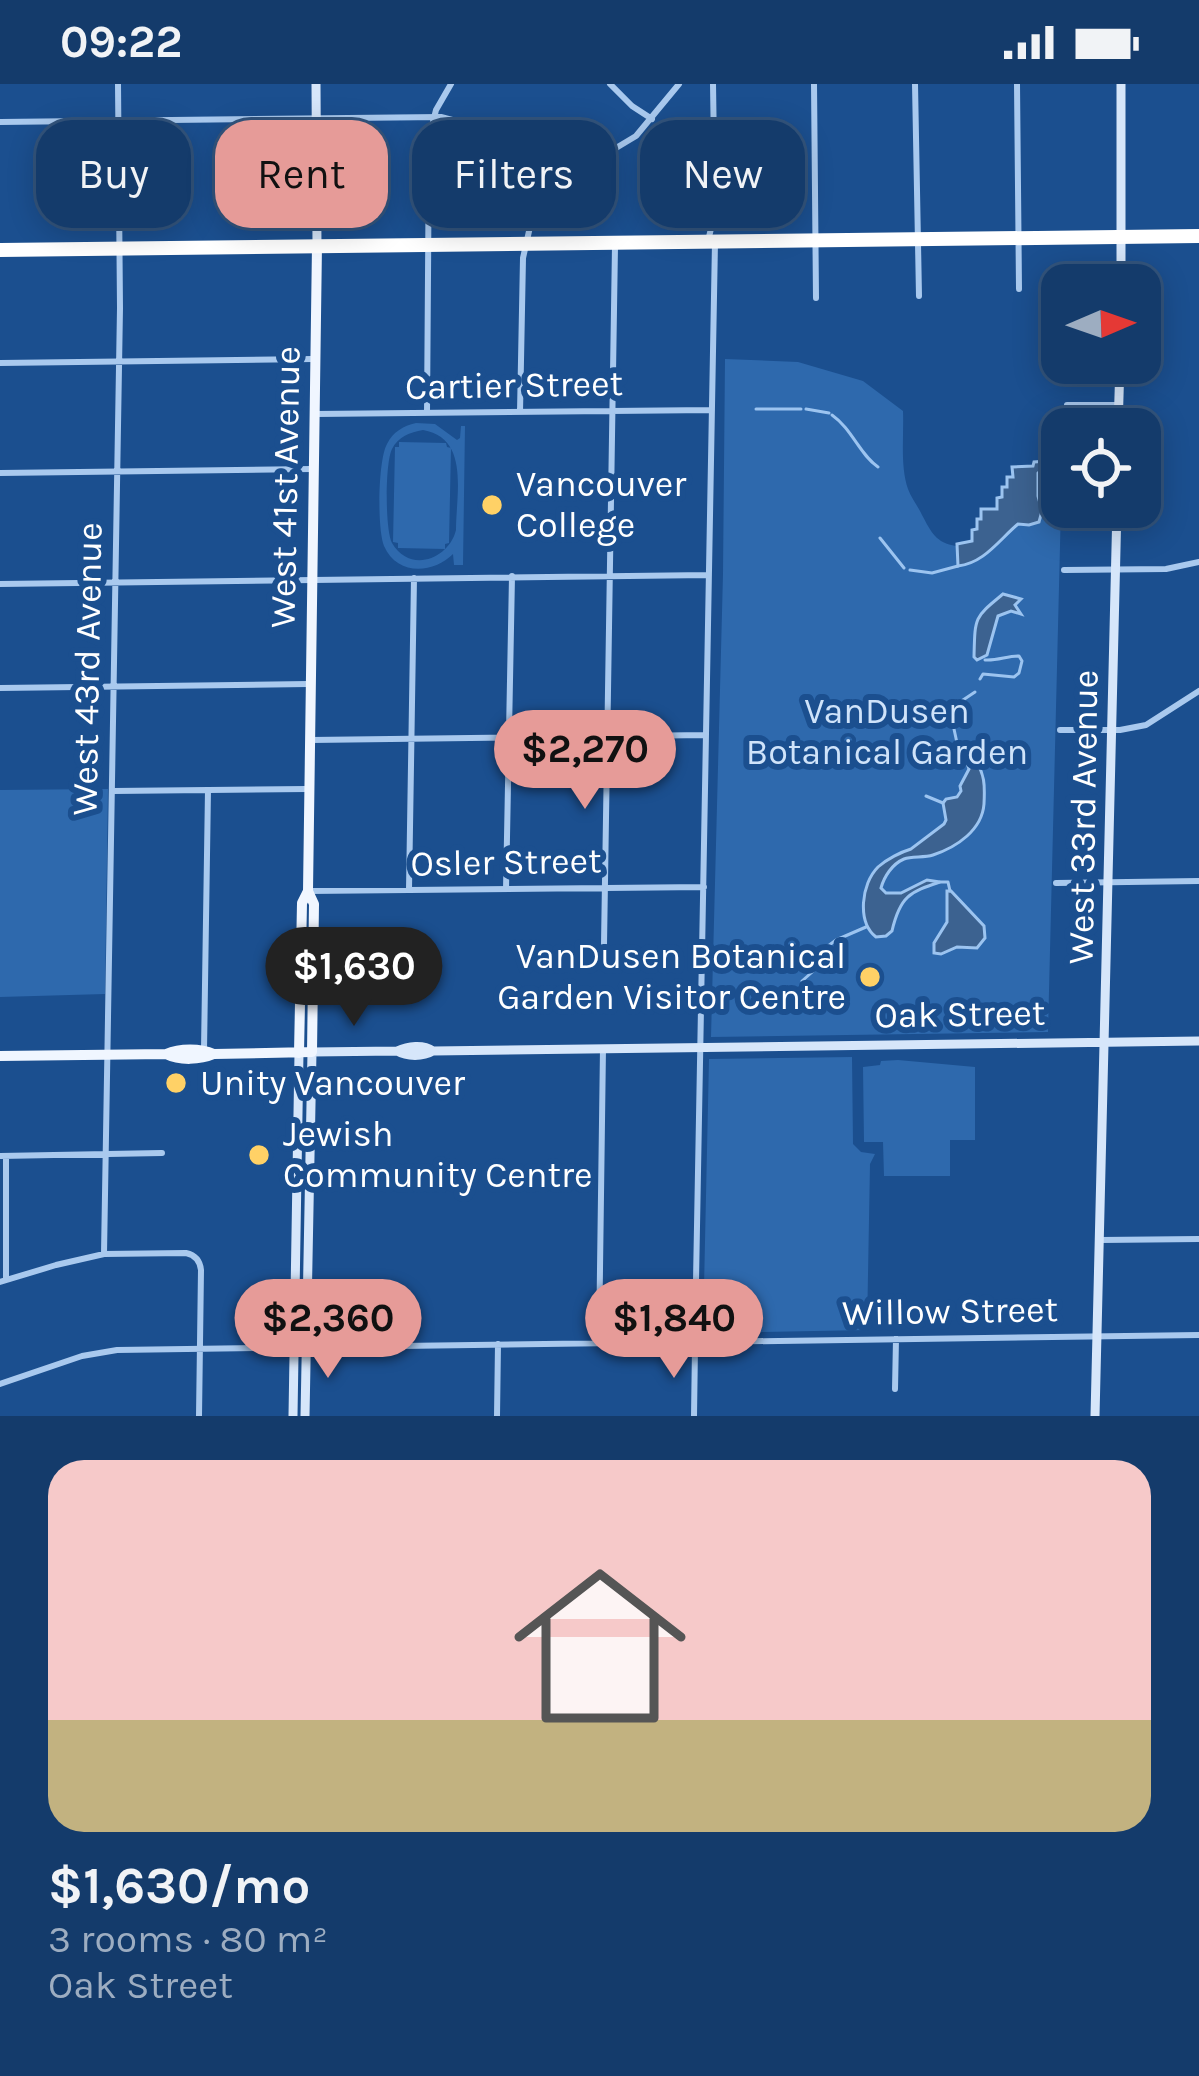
<!DOCTYPE html>
<html lang="en">
<head>
<meta charset="utf-8">
<style>
  :root { --surface:#143b6b; --page:#214673; --text:#f1f3f6; --muted:#9dadc1; --line:#33557e; --accent:#e69b98 }
  body { margin:0; font-family:Karla,sans-serif; background:var(--page); color:var(--text); height:100vh; display:flex; flex-direction:column; font-size:45px; white-space:nowrap }
  * { box-sizing:border-box; margin:0 }
  p { font-size:39px; color:var(--muted) }
  .icon { flex:none; width:66px; height:66px; fill:none; stroke:currentColor; stroke-width:2; stroke-linecap:round; stroke-linejoin:round }
  .map { position:relative; height:1332px; overflow:hidden }
  .drawer { display:flex; flex-direction:column; background:var(--surface); flex:1 }
  .drawer>* { flex:none }
  .guide { position:absolute; left:36px; top:36px; width:1128px; height:108px; display:flex; gap:24px }
  .needle { width:78px; rotate:88deg }
  .buttons { position:absolute; left:1041px; top:180px; display:grid; gap:24px }
  .buttons a { display:grid; place-items:center; width:120px; height:120px; border-radius:24px; background:var(--surface); box-shadow:0 6px 30px #0003,0 0 0 3px var(--line); font-size:60px }
  .price { position:absolute; translate:-50% -102px; padding:0 27px; border-radius:42px; background:var(--accent); color:#111; font-size:39px; line-height:78px; filter:drop-shadow(0 3px 6px #0008) }
  .price::after { content:''; position:absolute; left:50%; top:72px; width:36px; height:27px; margin-left:-18px; background:inherit; clip-path:polygon(0 0,100% 0,50% 100%) }
  .price.current { background:#222; color:#fff }
  ul { padding:0; list-style:none }
  li { display:grid; align-content:center; gap:24px; height:636px; padding:0 48px }
  li+li { border-top:3px solid var(--line) }
  li span { display:grid; place-items:center; height:372px; border-radius:36px; color:#555 }
  li>.icon { margin-inline-start:auto }
  span .icon { width:216px; height:216px; fill:#fffc; stroke-width:1 }
  li b { font-size:51px }
  .tag { padding:0 42px; border-radius:36px; background:var(--surface); box-shadow:0 6px 30px #0003,0 0 0 3px var(--line); font-size:42px; line-height:108px }
  .tag.current { background:var(--accent); color:#111 }
  .status { display:flex; justify-content:space-between; align-items:center; height:84px; padding:0 60px; background:var(--surface); direction:ltr }
  .status svg { height:33px; fill:currentColor }
  .map>svg:first-child { display:block }
  .green { fill:#2e69ad; fill-rule:evenodd }
  .water { fill:#3c6290; stroke:#9cc4f0; stroke-width:3 }
  .lines { fill:none; stroke-linecap:round; stroke-linejoin:round }
  .stream { stroke:#9cc4f0; stroke-width:3 }
  .street { stroke:#a9c9ee; stroke-width:6 }
  .secondary { stroke:#d6e6fa; stroke-width:9 }
  .primary { stroke:#f0f6ff; stroke-width:10 }
  .highway { stroke:#fff; stroke-width:14 }
  .poi-dot { fill:#ffd166; stroke:#1b4f8f; stroke-width:4.5 }
  .labels { text-anchor:middle; dominant-baseline:central; stroke-width:12; stroke-linejoin:round; paint-order:stroke }
  .street-label { font-size:36px; fill:#fff; stroke:#1b4f8f }
  .poi-label { font-size:36px; fill:#fff; stroke:#1b4f8f; text-anchor:start }
  .park-label { font-size:36px; fill:#cfe3fa; stroke:#1b4f8f }
</style>
</head>
<body>
<div class="status"><b>09:22</b><svg viewBox="0 0 49 12"><path d="M0 12V9h3v3zM5 12V6h3v6zM10 12V3h3v9zM15 12V0h3v12zM26 1h20v11H26zM47 4h2v5h-2z"/></svg></div>
<div class="map">
<svg width="1199" height="1332" viewBox="0 0 1199 1332">
  <rect width="100%" height="100%" fill="#1b4f8f"/>
  <path class="green" d="M725 275 798 278 863 297 903 327C904 352 900 382 908 405 911 414 918 422 922 431 931 448 936 459 956 462L959 458 971 457 972 446 977 445V435H981V425H997V414L1002 413V403H1007V393H1013L1012 383 1033 382 1034 378 1048 377 1062 381 1048 948 711 953 723 490Z
    M416 339 435 340 457 356 460 354 461 342H465L463 481H454L453 470C433 490 397 492 384 462 377 445 378 376 387 360 393 348 403 342 416 339ZM423 346C470 354 456 410 456 446 449 475 410 490 392 459 385 446 385 379 392 365 398 353 410 348 423 346Z
    M399 358 446 359 447 363 451 364 449 459 445 460V465L398 464V459L393 458 395 363H399Z
    M108 705 105 910 0 913V706Z
    M852 973 853 1060 861 1068 875 1070 870 1080 867 1246 703 1249 709 975Z
    M898 976 975 983V1056H950V1092H884L883 1058H864L863 983 880 981 881 977Z"/>
  <path class="water" d="M1048 377 1053 379 1051 383 1043 384 1038 389V412L1042 427 1039 438 1029 441 1018 440C998 457 984 479 958 482L957 460 972 457V446L977 445V435H981V425H997V414L1002 413V403H1007V393H1013L1012 383 1033 382 1034 378Z
    M1003 510 1021 515 1015 521 1021 530 1011 527 998 532 987 571 977 576 974 573C975 532 974 534 1003 510Z
    M974 674C985 690 985 701 984 720 982 746 957 763 933 771 924 774 912 772 904 775 892 780 884 793 881 804L886 809H901L927 796 940 798C910 808 900 812 892 847L886 852 876 853C857 838 861 800 878 783 887 775 901 768 911 765L944 740 946 736 943 719 946 715 957 713 961 707 960 702 969 685 966 676Z
    M947 807H951L984 842 985 854 977 864 957 863 941 870 934 869V859L947 838Z"/>
  <g class="lines">
    <path class="stream" d="M756 325H801
      M806 325 829 329
      M832 331C852 345 860 371 878 383
      M880 454 904 484
      M910 486 932 489 958 482
      M980 595 983 590 1014 593 1019 589 1022 577 1019 572C1007 572 997 577 985 576
      M968 675 957 659 951 631 960 618 975 608
      M926 712 943 719
      M940 798H948L950 807
      M802 897 819 882 824 865 836 856 866 843"/>
    <path class="street" d="M610 0 632 22 652 35
      M814 0 816 214
      M915 0 919 212
      M1017 0 1019 205
      M0 38 441 33 471 41 523 68 573 76 579 79
      M708 157 715 128 713 0
      M0 279 313 275
      M1067 321H1117
      M520 328 523 174 534 125 550 102 566 87 579 79 611 67 636 52 679 0
      M427 329 429 54 436 26 451 0
      M316 330 712 326
      M0 389 311 385
      M1064 486 1166 485 1199 478
      M0 500 708 491
      M0 604 308 600
      M1060 646H1120L1146 641 1199 607
      M311 656 706 651
      M113 707 307 705
      M1056 799 1199 797
      M506 805 512 492
      M409 806 414 494
      M308 807 704 803
      M604 861 615 162
      M204 966 208 706
      M0 1072 162 1069
      M6 1074V1196
      M1101 1156 1199 1155
      M104 1170 120 224 118 0
      M0 1198 56 1181 104 1170 186 1169C195 1171 200 1176 201 1186L199 1332
      M695 1252 715 158
      M701 1258 1199 1251
      M599 1259 603 964
      M0 1300 82 1272 117 1266 691 1258
      M895 1305 896 1255
      M497 1332 498 1260
      M694 1332 695 1263"/>
    <path class="secondary" d="M316 0 317 161
      M1121 0V201
      M1118 345 1120 279
      M397 967C407 973 423 973 433 967L1199 957
      M293 1332 299 969
      M305 1332 312 968 397 967C408 962 423 960 433 967
      M1095 1332 1117 423"/>
    <path class="primary" d="M299 969 302 819 308 807 317 161
      M166 970C180 977 200 976 214 970L312 968 314 820 308 807
      M0 972 166 970C180 964 200 964 214 970"/>
    <path class="highway" d="M0 166 1199 152"/>
  </g>
  <g class="poi-dot">
    <circle cx="492" cy="421" r="12"/>
    <circle cx="870" cy="893" r="12"/>
    <circle cx="176" cy="999" r="12"/>
    <circle cx="259" cy="1071" r="12"/>
  </g>
  <g class="labels">
    <g class="street-label">
      <text transform="translate(514 301) rotate(-1)">Cartier Street</text>
      <text transform="translate(285 403) rotate(-89)">West 41st Avenue</text>
      <text transform="translate(87 585) rotate(-89)">West 43rd Avenue</text>
      <text transform="translate(1083 733) rotate(-89)">West 33rd Avenue</text>
      <text transform="translate(506 778) rotate(-1)">Osler Street</text>
      <text transform="translate(960 930) rotate(-1)">Oak Street</text>
      <text transform="translate(950 1227) rotate(-1)">Willow Street</text>
    </g>
    <g class="poi-label">
      <text x="516" y="400">Vancouver<tspan x="516" dy="41">College</tspan></text>
      <text x="846" y="872" text-anchor="end">VanDusen Botanical<tspan x="846" dy="41">Garden Visitor Centre</tspan></text>
      <text x="200" y="999">Unity Vancouver</text>
      <text x="283" y="1050">Jewish<tspan x="283" dy="41">Community Centre</tspan></text>
    </g>
    <g class="park-label">
      <text x="887" y="627">VanDusen<tspan x="887" dy="41">Botanical Garden</tspan></text>
    </g>
  </g>
</svg>
<div class="buttons">
<a><svg class="needle" viewBox="-14 -14 28 28"><path d="M0-13l5 13h-10z" fill="#e53935"/><path d="M0 13l5-13h-10z" fill="#9dadc1"/></svg></a>
<a><svg class="icon" aria-label="locate" viewBox="0 0 24 24"><circle cx="12" cy="12" r="6"/><path d="M12 2v4M12 18v4M2 12h4M18 12h4"/></svg></a>
</div>
<b class="price" style="left:585px;top:728px">$2,270</b>
<b class="price current" style="left:354px;top:945px">$1,630</b>
<b class="price" style="left:328px;top:1297px">$2,360</b>
<b class="price" style="left:674px;top:1297px">$1,840</b>
<div class="guide">
<a class="tag">Buy</a>
<a class="tag current">Rent</a>
<a class="tag">Filters</a>
<a class="tag">New</a>
</div>
</div>
<section class="drawer">
<ul>
<li><span style="background:linear-gradient(#f6c9c9 70%,#c2b280 0)"><svg class="icon" aria-label="home" viewBox="0 0 24 24"><path d="M3 11l9-7 9 7M6 9v11h12V9"/></svg></span><div><b>$1,630/mo</b><p>3 rooms · 80 m²</p><p>Oak Street</p></div></li>
</ul>
</section>
</body>
</html>
